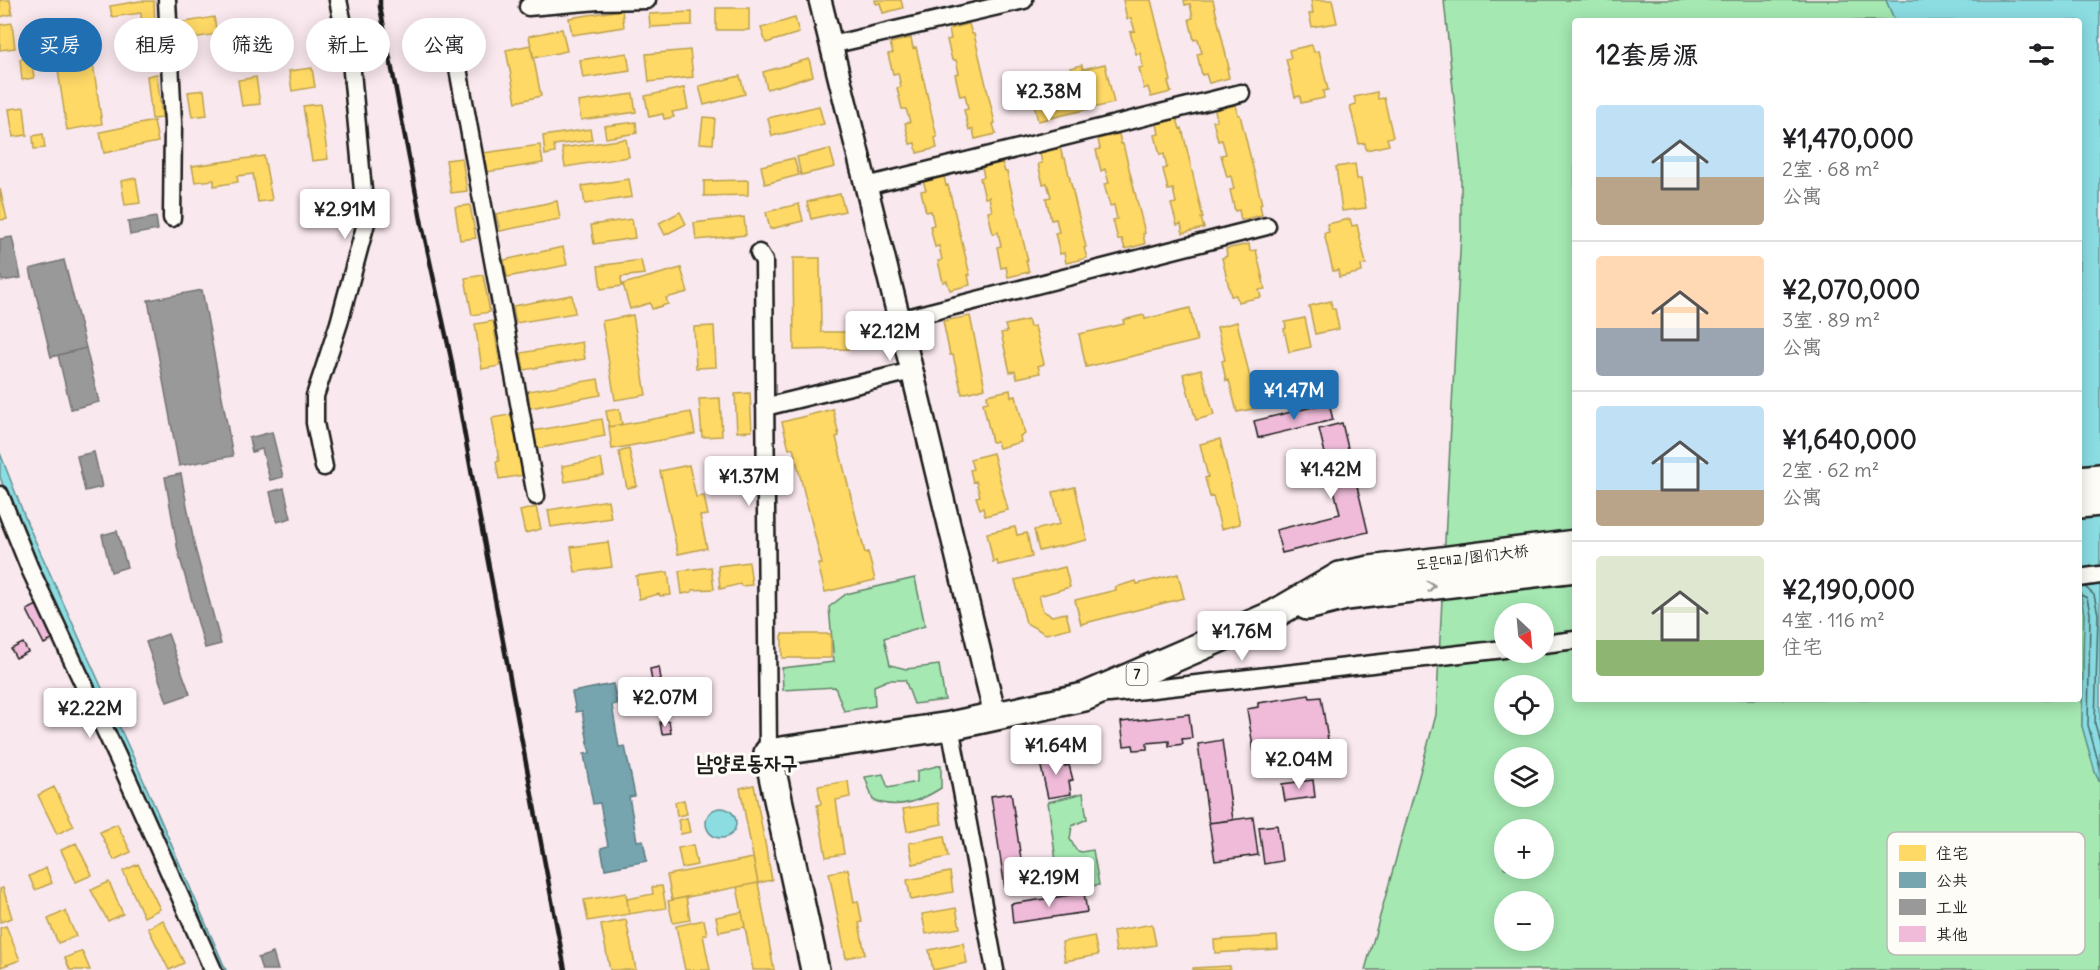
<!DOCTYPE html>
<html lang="zh">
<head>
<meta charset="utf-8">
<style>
  :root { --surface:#fff; --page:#f6f6f6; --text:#202124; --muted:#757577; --line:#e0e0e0; --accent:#1f6fb2 }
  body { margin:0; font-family:Delius,"LXGW WenKai TC","Poor Story",sans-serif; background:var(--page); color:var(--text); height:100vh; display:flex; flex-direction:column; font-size:22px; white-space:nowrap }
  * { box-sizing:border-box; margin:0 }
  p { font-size:20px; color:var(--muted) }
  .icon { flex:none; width:33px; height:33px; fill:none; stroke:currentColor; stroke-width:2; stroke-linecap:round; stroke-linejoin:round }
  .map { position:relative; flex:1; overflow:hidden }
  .side { position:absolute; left:1572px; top:18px; width:510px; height:684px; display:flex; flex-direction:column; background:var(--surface); border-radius:6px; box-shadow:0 3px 15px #0003 }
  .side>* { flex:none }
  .hud { position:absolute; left:18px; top:18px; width:570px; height:54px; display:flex; gap:12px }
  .needle { width:39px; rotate:154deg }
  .buttons { position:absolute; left:1494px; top:603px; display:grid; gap:12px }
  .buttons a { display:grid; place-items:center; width:60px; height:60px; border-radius:50%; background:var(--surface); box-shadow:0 3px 15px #0003; font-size:30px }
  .price { position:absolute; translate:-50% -51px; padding:0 14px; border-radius:6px; background:#fff; color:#222; font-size:20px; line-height:39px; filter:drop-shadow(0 2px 3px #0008) }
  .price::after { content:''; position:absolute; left:50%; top:36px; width:18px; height:14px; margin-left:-9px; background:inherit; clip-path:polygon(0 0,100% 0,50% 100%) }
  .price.on { background:var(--accent); color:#fff }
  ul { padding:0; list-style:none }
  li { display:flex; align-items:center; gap:18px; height:150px; padding:0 24px }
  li+li { border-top:2px solid var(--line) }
  li span { display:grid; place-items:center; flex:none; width:168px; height:120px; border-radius:6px; color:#555 }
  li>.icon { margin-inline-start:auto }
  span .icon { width:72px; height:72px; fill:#fffc; stroke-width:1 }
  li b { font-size:26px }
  h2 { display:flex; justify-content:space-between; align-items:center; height:72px; padding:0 24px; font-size:26px }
  .chip { padding:0 21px; border-radius:27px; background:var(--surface); box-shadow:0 3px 15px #0003; font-size:21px; line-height:54px }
  .chip.on { background:var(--accent); color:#fff }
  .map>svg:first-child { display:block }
  .green { fill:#a5e8b2; stroke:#608267; stroke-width:1.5; fill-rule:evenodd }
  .water { fill:#8bdde2; stroke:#5f9093; stroke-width:1.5 }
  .homes { fill:#ffd966; stroke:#bba050; stroke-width:1.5 }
  .public { fill:#76a5af; stroke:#5b7c83; stroke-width:1.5 }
  .industry { fill:#999; stroke:#747474; stroke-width:1.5 }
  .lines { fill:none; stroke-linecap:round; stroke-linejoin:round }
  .shore { stroke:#48696b; stroke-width:1.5 }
  .building { fill:#efbbd9; stroke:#1c1c1c; stroke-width:1.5 }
  .minor-casing { stroke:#1c1c1c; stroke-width:21 }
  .tertiary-casing { stroke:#1c1c1c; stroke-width:26 }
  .primary-casing { stroke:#1c1c1c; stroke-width:32 }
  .minor { stroke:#fdfcf7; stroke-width:16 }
  .tertiary { stroke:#fdfcf7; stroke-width:21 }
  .primary { stroke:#fdfcf7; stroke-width:27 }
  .rail { stroke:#1c1c1c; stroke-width:4.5 }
  .oneway { stroke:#989794 }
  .labels { text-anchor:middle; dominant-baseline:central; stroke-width:6; stroke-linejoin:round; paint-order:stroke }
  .shield { fill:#fdfcf7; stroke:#605f5e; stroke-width:1.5 }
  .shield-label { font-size:14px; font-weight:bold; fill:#1c1c1c }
  .street-label { font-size:15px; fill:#1c1c1c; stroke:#fdfcf7 }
  .district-label { font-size:21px; font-weight:bold; fill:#1c1c1c; stroke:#fdfcf7 }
  .key { fill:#fdfcf7; stroke:#bab9b5; stroke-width:1.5 }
  .key-label { font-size:16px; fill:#1c1c1c }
</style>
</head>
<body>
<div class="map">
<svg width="2100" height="970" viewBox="0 0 2100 970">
  <rect width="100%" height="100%" fill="#f9e8ee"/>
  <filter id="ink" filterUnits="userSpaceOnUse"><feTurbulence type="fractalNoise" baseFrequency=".0167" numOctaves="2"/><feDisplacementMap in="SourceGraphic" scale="12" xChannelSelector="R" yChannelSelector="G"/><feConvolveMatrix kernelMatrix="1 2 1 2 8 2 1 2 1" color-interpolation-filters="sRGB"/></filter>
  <g filter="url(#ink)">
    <path class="green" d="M1444 0H1886L1895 21H1575V699H2079V583L2084 614 2082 726 2095 772 2100 783V970H1365L1436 715 1461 232V168ZM1504 614H1544V652H1504ZM1504 686H1544V724H1504ZM1504 758H1544V796H1504ZM1504 830H1544V868H1504ZM1504 902H1544V940H1504Z
      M915 578 925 626 884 638 890 665 906 669 939 665 945 700 914 704 905 680H888L874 686 875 706 844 711 835 687 783 690 782 668 834 662 829 607 846 594Z
      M941 765V788C921 801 896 810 873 800L865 777 883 774 888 788 917 782V771Z
      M1083 793 1087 819 1072 826 1070 839 1076 850 1081 852 1093 850 1099 885 1079 887 1065 881 1056 861 1048 802Z"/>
    <path class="water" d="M1886 0H2100V783L2095 772 2082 726 2084 614 2079 583V21H1895Z
      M0 453 28 525 135 761 226 970H218L21 532 0 477Z
      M706 823a15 15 0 1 1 30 0a15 15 0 1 1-30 0Z"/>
    <path class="homes" d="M0 0H10L12 14 0 17Z
      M875 0H901L903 8 883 13 880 3 876 4Z
      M1123 0H1151L1171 81 1168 82 1171 92 1151 97 1148 87 1144 89 1139 68 1143 67 1140 53 1136 54 1130 32 1135 31 1131 18 1127 19Z
      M1184 0H1213L1229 68H1227L1229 78 1209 83 1206 74 1202 75 1197 54 1202 53 1198 39 1194 40 1189 19 1193 18 1190 4 1185 5Z
      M1311 0H1332L1337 23 1312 27 1309 14 1313 13Z
      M140 1H154L156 48 142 49 141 13 112 17 110 6Z
      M716 8H749V30H716Z
      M622 10 624 27 572 35 569 18Z
      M692 12V25L650 27 649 14Z
      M214 17 217 34 182 40 179 23Z
      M795 18 799 33 766 43 761 28Z
      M12 23 15 48 0 50V25Z
      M969 24 972 34H974L995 123 993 124 996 134 975 139 973 129 969 130 964 110 968 109 965 95 960 96 955 74 959 73 956 60H952L947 40 951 39 949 29Z
      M562 29 567 51 533 58 529 36Z
      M88 31 102 124 67 130 53 37Z
      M911 38 913 48 916 47 937 137 935 138 937 148 917 153 915 143 910 144 905 123 910 122 906 109H902L897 88 901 87 898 73 893 74 888 54 893 53 890 43Z
      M531 45 541 96 516 102 506 50Z
      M1312 45 1314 52 1319 51 1328 90 1323 91 1324 98 1301 103 1300 96 1295 97 1286 59 1291 58 1289 50Z
      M690 50 693 77 649 82 646 54Z
      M627 53 630 71 583 78 580 60Z
      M31 58 34 78 22 80 20 59Z
      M809 59 813 76 767 89 763 72Z
      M1105 64 1114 103 1038 121 1029 82 1071 72 1070 68 1082 65 1083 69Z
      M312 68 315 87 292 91 289 71Z
      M157 74 162 118 152 119 147 76Z
      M740 76 745 94 704 105 699 86Z
      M256 77 260 104 242 106 238 80Z
      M684 88 688 109 672 112 674 117 664 119 663 114 649 117 645 96Z
      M204 90 207 115 192 117 188 92Z
      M1377 92 1378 99 1384 98 1393 137 1387 138 1389 145 1366 150 1365 143 1359 144 1350 106 1356 104 1354 97Z
      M633 94 636 112 581 120 578 102Z
      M320 104 328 159 312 161 303 106Z
      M1236 105 1238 115H1240L1262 204 1260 205 1262 215 1241 220 1239 210 1235 211 1230 190 1234 189 1231 176 1227 177 1221 155 1226 154 1222 140 1218 141 1213 121 1217 120 1215 110Z
      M819 106 824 124 772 136 768 118Z
      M24 107 27 135 13 137 9 109Z
      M703 117 715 118 713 144 700 143Z
      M1177 119 1180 129 1182 128 1203 218H1201L1204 228 1183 233 1181 224 1177 225 1171 204 1176 203 1173 189 1168 190 1163 169 1167 168 1164 154 1160 155 1155 135 1159 134 1157 124Z
      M154 121 158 142 104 153 100 132Z
      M636 122 637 133 606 138 604 126Z
      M590 129 592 140 554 145 555 153 545 155 543 136Z
      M43 134 45 148 34 149 33 136Z
      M1119 134 1121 144H1123L1145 233 1143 234 1145 244 1125 249 1122 239 1118 240 1113 220 1117 219 1114 205 1110 206 1104 184 1109 183 1105 169 1101 171 1096 150 1100 149 1098 139Z
      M626 139 629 157 565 167 562 148Z
      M540 145 543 163 487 172 484 153Z
      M1060 148 1063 158H1065L1086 247 1084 248 1087 258 1066 263 1064 253 1060 254 1055 233 1059 232 1056 219 1051 220 1046 198 1051 197 1047 183 1043 184 1038 164 1042 163 1040 153Z
      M830 149 835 167 801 175 797 157Z
      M264 156 272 200 258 202 253 174 237 176 238 182 214 186V180L195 182 192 166Z
      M462 158 467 191 451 193 446 160Z
      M794 158 799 175 765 184 761 166Z
      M1002 162 1005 172H1007L1028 261H1026L1029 272 1008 277 1006 267 1001 268 997 247 1001 246 998 232 993 234 988 212 992 211 989 197 985 198 980 178 984 177 982 167Z
      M1355 164 1357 179H1361L1366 208 1342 211 1336 167Z
      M944 176 946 186 948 185 970 275H968L970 285 950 290 947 281 943 282 938 261 942 260 939 246 935 247 930 226 934 225 931 211 926 212 921 191 926 190 923 181Z
      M136 178 140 203 125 205 121 181Z
      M629 179 632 197 585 204 582 186Z
      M748 180V195L704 196V181Z
      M0 189 7 219 0 220Z
      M840 194 845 211 811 219 807 202Z
      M557 201 560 219 500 231 496 214Z
      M799 204 803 221 770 229 766 212Z
      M470 205 476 238 460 240 455 207Z
      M680 212 686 224 665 235 659 223Z
      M744 217 746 235 696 240 694 223Z
      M632 219 635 238 594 244 591 225Z
      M1350 219 1352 226 1357 225 1366 264 1361 265 1362 272 1339 277 1338 270 1333 271 1324 233 1329 232 1327 224Z
      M1249 244 1250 251 1256 250 1265 289 1259 290 1261 297 1238 302 1236 295 1231 296 1222 258 1227 256 1226 249Z
      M563 247 567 265 507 277 504 260Z
      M793 258H820L821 332H853V349L794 350Z
      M641 260 644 274 621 277 622 286 601 289 598 266Z
      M681 268 688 292 666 298 668 304 652 309 650 303 630 309 623 284Z
      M483 275 490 312 472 315 465 278Z
      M572 295 575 313 516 323 513 306Z
      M1331 301 1332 309H1335L1339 329 1315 334 1309 306Z
      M1190 308 1197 341 1086 367 1079 334 1124 324 1123 320 1144 315 1145 319Z
      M633 315 646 395 615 400 602 321Z
      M970 316 985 388 962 394 953 355H950L943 321Z
      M1305 318 1311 347 1289 352 1284 329 1286 328 1285 322Z
      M1028 320 1030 327 1035 326 1044 364 1038 366 1040 373 1017 378 1015 371 1010 372 1001 333 1007 332 1005 325Z
      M493 321 500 366 482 369 475 324Z
      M1237 322 1257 408 1237 412 1229 380 1226 381 1222 361 1225 360 1217 327Z
      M714 326 716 367 696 368 694 327Z
      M582 342 585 359 524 370 521 353Z
      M1201 369 1214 415 1196 420 1183 374Z
      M598 379 601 395 530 408 528 391Z
      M1010 390 1011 397 1016 396 1025 434 1020 436 1021 442 999 448 997 441 992 442 983 403 988 402 987 395Z
      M750 393 752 431 737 432 735 394Z
      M720 398 722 436 702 437 699 399Z
      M619 409 622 424 609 427 606 411Z
      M833 409 839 436 836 437 865 553 868 552 875 580 825 592 818 564H822L793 448 789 449 782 422Z
      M691 412 695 434 612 449 609 427Z
      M514 414 524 475 499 479 496 462 499 461 492 418Z
      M602 419 605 436 535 449 532 431Z
      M1220 439 1240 524 1221 529 1213 496 1210 497 1205 478 1208 477 1200 444Z
      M629 449 637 486 627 488 619 452Z
      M993 453 1008 510 985 516 983 508 980 509 976 497 980 496 976 481 973 482 970 470 973 469 970 459Z
      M601 459 604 475 565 482 562 466Z
      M689 465 696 497 704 496 708 515 700 516 707 548 678 554 660 471Z
      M1075 487 1087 540 1039 551 1034 530 1060 524 1053 492Z
      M608 500 611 518 551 527 548 510Z
      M536 507 541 529 525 533 520 511Z
      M1015 527 1017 535 1027 533 1032 557 998 565 997 561 993 562 987 533Z
      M608 542 612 567 575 572 571 547Z
      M749 562 752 585 741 586 740 584 720 589 718 566Z
      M711 567 714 589 692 590V592L682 594 679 571Z
      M1065 567 1070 587 1039 596 1043 611 1052 616 1066 613 1070 628 1046 634 1026 623 1015 580Z
      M668 572 671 595 660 596 659 594 639 599 636 576Z
      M1178 574 1184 598 1081 624 1075 600 1116 590 1115 587 1136 581 1137 584Z
      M782 634H831V658H782Z
      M848 781 850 797 836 800 844 854 826 857 817 805 821 804 818 786Z
      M754 785 772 880 758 883 740 788Z
      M54 787 74 826 57 834 38 795Z
      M684 800 687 814 677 816 675 802Z
      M938 803 942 824 907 831 903 809Z
      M687 818 690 832 681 834 678 820Z
      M117 824 131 852 114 860 100 832Z
      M944 836 948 857 913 864 909 843Z
      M76 843 92 875 76 882 61 850Z
      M693 845 697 865 682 868 678 848Z
      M753 858 758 883 672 900 667 875Z
      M138 864 160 909 144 917 123 871Z
      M46 868 52 883 35 890 29 876Z
      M848 869 854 902 858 901 862 922 859 923 865 954 846 958 829 873Z
      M950 872 953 892 911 900 907 880Z
      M109 882 123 914 108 921 91 890Z
      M758 883 774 970H753L745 927 737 887Z
      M662 886 666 908 629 914 627 899 653 894 652 887Z
      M3 888 12 918 0 922V889Z
      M626 893 629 914 588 921 584 900Z
      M686 897 690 920 673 923 668 901Z
      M956 908 960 928 926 934 922 914Z
      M65 911 76 936 58 943 48 919Z
      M742 912 745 927 719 932 716 917Z
      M163 920 184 963 169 970 148 928Z
      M626 920 636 970H610L601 925Z
      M704 920 707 934 703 935 710 970H685L676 926Z
      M1152 924 1156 945 1116 952 1113 931Z
      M6 926 20 960 1 967 0 928Z
      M1094 936 1098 955 1065 961 1062 942Z
      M1277 936 1278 949 1215 953 1214 940Z
      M963 943 967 963 933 970 929 950Z
      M82 951 90 970H70L65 958Z
      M1230 966V970H1193V968Z"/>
    <path class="public" d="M613 684 617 704 612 705 619 747 625 746 635 796 629 797 637 841 643 840 647 861 605 869 601 848 608 846 600 803 593 804 584 754 590 753 582 711 576 712 572 692Z"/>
    <path class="industry" d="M156 217 158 230 130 235 128 222Z
      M12 237 21 278 2 281 0 271V239Z
      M64 260 86 348 51 357 30 269Z
      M202 290 233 456 179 466 148 300Z
      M86 348 99 402 71 409 58 355Z
      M272 432 283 477 270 480 262 449 252 452 249 438Z
      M94 452 102 487 85 491 77 456Z
      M181 474 195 548 221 644 205 648 178 551 165 477Z
      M284 488 291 518 277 522 270 492Z
      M117 531 127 567 111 572 102 535Z
      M168 634 190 694 167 702 146 642Z
      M273 953 278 970H262L258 958Z"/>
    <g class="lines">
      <path class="shore" d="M2085 587 2094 595 2098 614 2095 724 2100 741
        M2079 594 2087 598 2090 613 2088 725 2100 768"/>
    </g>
    <path class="building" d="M1329 403 1333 420 1258 438 1254 421Z
      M1342 423 1368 532 1282 553 1276 530 1340 514 1319 429Z
      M39 604 56 638 44 644 27 610Z
      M23 643 28 652 16 658 11 649Z
      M659 667 661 679 652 681 650 669Z
      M664 694 666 706 657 708 655 696Z
      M1309 695 1310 698 1321 697 1328 740 1254 752 1247 709 1258 707V703Z
      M1189 714 1192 738 1182 739 1183 744 1169 746V741L1147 743V749L1134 750 1133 745 1124 746 1121 722Z
      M669 721 671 733 662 734 660 722Z
      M1222 740 1233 820 1209 823 1198 744Z
      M1063 753 1065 766 1069 765 1073 780 1069 781 1071 794 1048 798 1039 758Z
      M1313 780 1315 797 1285 801 1282 784Z
      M1011 793 1025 885 1005 888 991 796Z
      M1253 817 1258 855 1215 861 1209 823Z
      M1277 825 1282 861 1264 864 1259 827Z
      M1084 893 1087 912 1013 923 1011 904Z"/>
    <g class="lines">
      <defs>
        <path id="minor" d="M167 0 173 123 172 218
          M528 7 598 1 647 0
          M453 41 536 496
          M831 45 1024 0
          M866 186 1241 93
          M759 253 764 261 768 753
          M899 320 1267 226
          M765 407 912 371
          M324 467 315 423V396L339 323 366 223 351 61 338 0
          M0 495 30 569 125 773 213 970
          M2079 578 2100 575
          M1544 644 1575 640
          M1109 694 1504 649
          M950 726 995 970"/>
        <path id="tertiary" d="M820 0 912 371 995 715"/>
        <path id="primary" d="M2079 480 2100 478
          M2079 504 2100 502
          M1307 606 1346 596 1575 568
          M815 970 768 753 950 726 1084 697 1273 615 1340 576 1370 570 1575 544"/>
      </defs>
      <use href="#minor" class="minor-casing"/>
      <use href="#tertiary" class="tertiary-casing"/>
      <use href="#primary" class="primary-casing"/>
      <use href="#minor" class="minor"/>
      <use href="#tertiary" class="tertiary"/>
      <use href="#primary" class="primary"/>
      <path class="rail" d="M380 0V7L422 225 451 358 476 498 565 970"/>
    </g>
    <defs><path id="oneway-chevron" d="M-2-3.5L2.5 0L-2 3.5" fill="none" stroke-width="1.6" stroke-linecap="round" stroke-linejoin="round" transform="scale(1.5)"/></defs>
    <use class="oneway" href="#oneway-chevron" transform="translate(1431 586) rotate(-7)"/>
  </g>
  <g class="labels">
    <rect class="shield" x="1126.5" y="663" width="21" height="22" rx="4.5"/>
    <g class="shield-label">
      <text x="1137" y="674">7</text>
    </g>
    <g class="street-label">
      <text transform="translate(1472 557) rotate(-7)">도문대교/图们大桥</text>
    </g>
    <g class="district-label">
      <text x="747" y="762">남양로동자구</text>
    </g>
  </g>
  <rect x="1887" y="832" width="198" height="123" rx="9" class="key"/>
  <rect x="1899" y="845" width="27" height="16" fill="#ffd966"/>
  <rect x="1899" y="872" width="27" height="16" fill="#76a5af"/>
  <rect x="1899" y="899" width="27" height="16" fill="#999"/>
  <rect x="1899" y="926" width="27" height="16" fill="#efbbd9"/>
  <g class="key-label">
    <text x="1936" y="859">住宅</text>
    <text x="1936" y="886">公共</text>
    <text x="1936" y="913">工业</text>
    <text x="1936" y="940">其他</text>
  </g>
</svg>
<div class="buttons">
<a><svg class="needle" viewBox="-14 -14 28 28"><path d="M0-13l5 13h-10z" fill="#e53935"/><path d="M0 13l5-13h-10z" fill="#757577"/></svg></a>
<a><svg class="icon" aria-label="locate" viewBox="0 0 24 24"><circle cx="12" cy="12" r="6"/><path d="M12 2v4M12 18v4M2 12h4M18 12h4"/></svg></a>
<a><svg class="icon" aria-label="layers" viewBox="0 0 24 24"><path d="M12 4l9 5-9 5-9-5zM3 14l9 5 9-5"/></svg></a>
<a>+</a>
<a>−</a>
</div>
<b class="price" style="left:1049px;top:122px">¥2.38M</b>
<b class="price" style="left:345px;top:240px">¥2.91M</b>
<b class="price" style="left:890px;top:362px">¥2.12M</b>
<b class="price on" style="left:1294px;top:421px">¥1.47M</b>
<b class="price" style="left:1331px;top:500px">¥1.42M</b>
<b class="price" style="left:749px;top:507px">¥1.37M</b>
<b class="price" style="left:1242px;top:662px">¥1.76M</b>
<b class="price" style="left:665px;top:728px">¥2.07M</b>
<b class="price" style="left:90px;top:739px">¥2.22M</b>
<b class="price" style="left:1056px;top:776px">¥1.64M</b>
<b class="price" style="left:1299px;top:790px">¥2.04M</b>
<b class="price" style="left:1049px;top:908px">¥2.19M</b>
<div class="hud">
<a class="chip on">买房</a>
<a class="chip">租房</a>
<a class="chip">筛选</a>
<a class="chip">新上</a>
<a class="chip">公寓</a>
</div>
<section class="side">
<h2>12套房源<svg class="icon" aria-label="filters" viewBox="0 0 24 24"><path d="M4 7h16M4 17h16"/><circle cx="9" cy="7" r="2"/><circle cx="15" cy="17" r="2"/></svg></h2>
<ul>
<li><span style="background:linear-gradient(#bfe0f5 60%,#b9a48a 0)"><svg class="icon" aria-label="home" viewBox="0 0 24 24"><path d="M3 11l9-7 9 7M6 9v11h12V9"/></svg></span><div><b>¥1,470,000</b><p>2室 · 68 m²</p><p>公寓</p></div></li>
<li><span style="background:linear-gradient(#ffd9b3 60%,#9aa5b1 0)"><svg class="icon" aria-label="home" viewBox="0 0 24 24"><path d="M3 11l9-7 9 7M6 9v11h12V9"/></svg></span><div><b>¥2,070,000</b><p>3室 · 89 m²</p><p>公寓</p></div></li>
<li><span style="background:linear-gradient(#bfe0f5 70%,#b9a48a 0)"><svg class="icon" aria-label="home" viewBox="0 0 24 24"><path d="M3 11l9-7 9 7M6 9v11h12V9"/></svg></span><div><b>¥1,640,000</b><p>2室 · 62 m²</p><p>公寓</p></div></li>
<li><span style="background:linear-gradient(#dfe7d0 70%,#8fb573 0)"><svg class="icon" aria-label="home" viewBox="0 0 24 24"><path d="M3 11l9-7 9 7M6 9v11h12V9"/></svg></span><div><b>¥2,190,000</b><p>4室 · 116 m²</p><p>住宅</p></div></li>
</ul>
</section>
</div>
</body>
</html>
